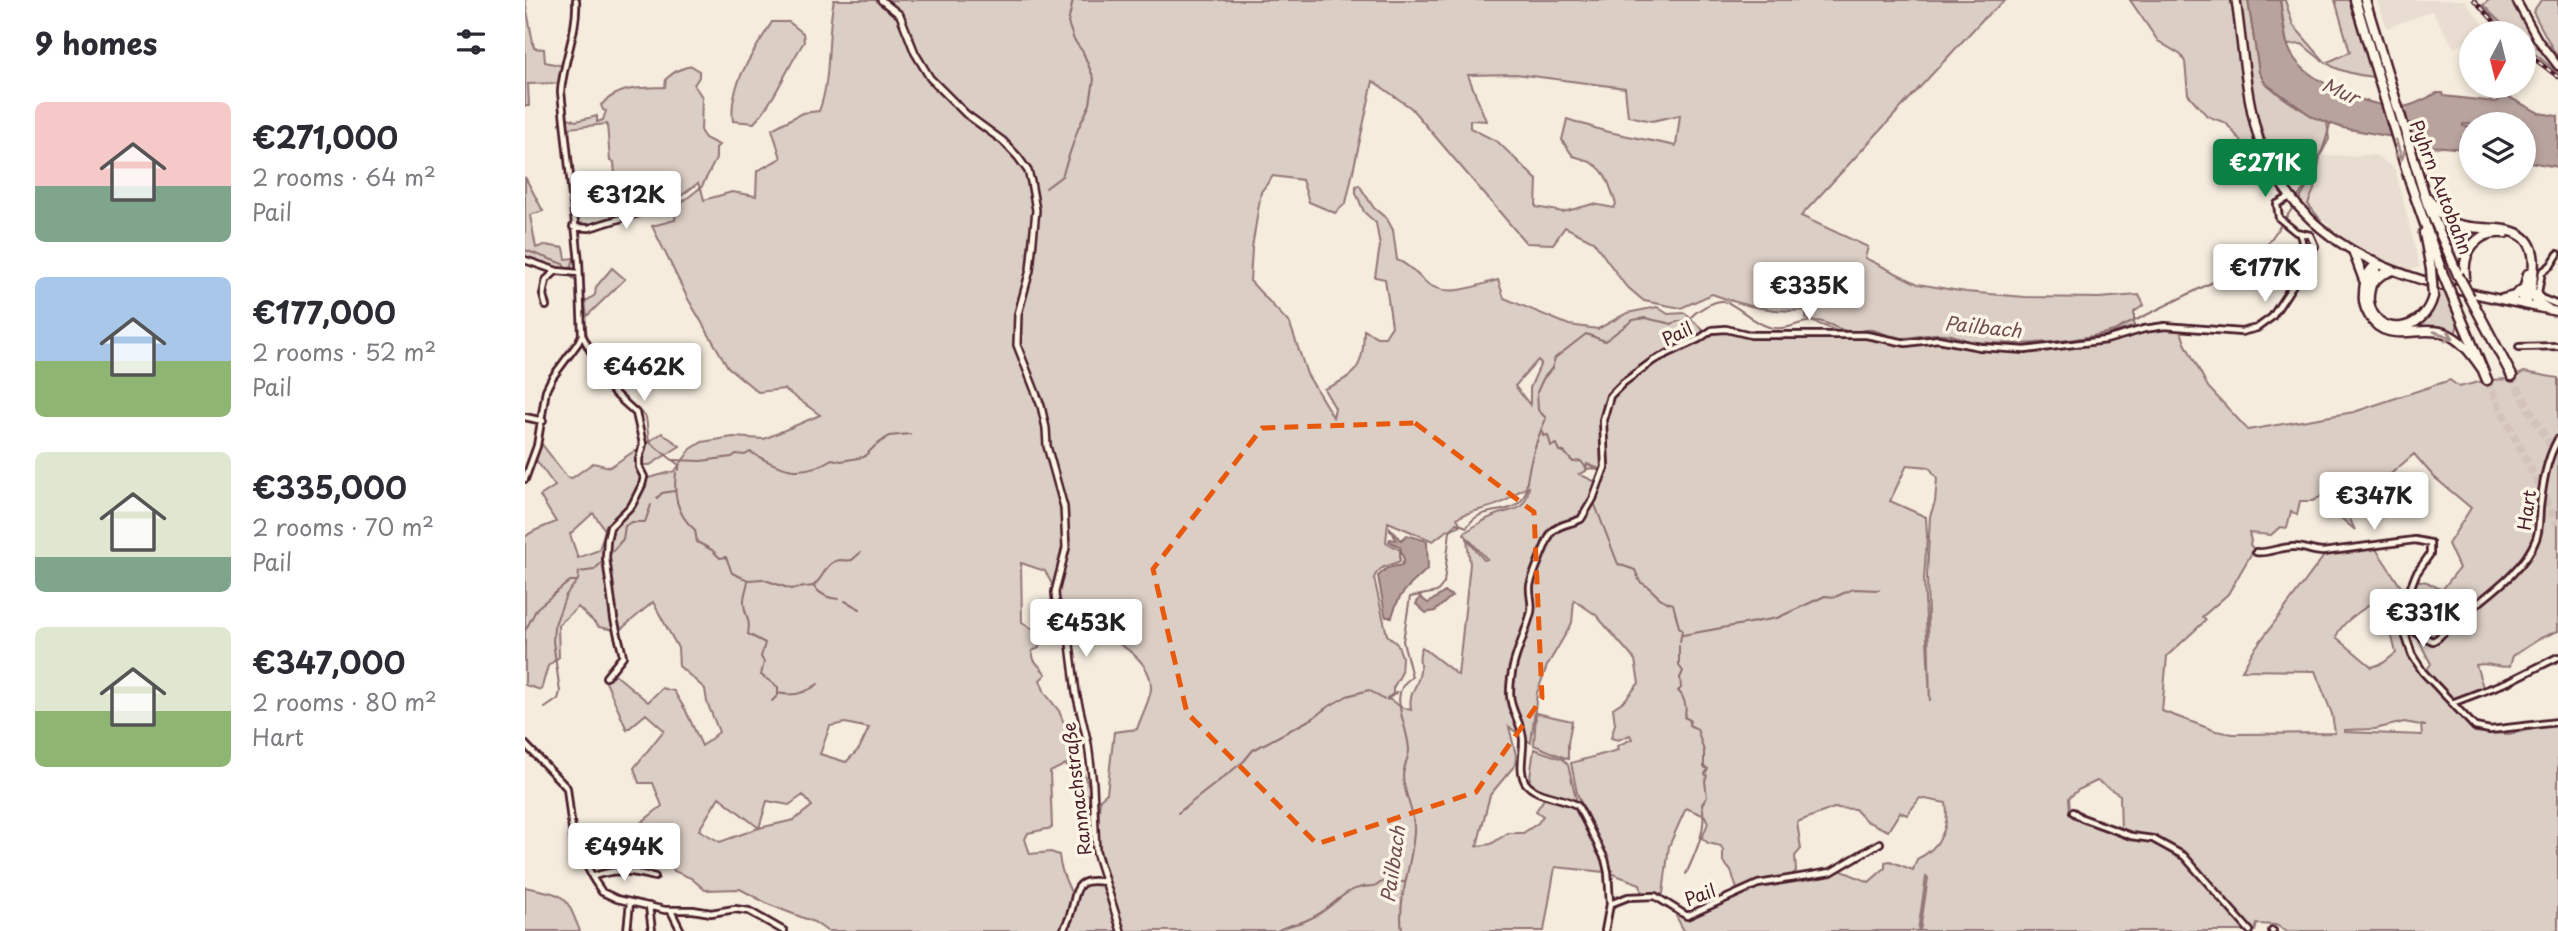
<!DOCTYPE html>
<html lang="en">
<head>
<meta charset="utf-8">
<style>
  :root { --surface:#fff; --page:#f7f7f7; --text:#2b2b33; --muted:#7c7c81; --accent:#0b8043 }
  body { margin:0; font-family:"Playpen Sans",sans-serif; background:var(--page); color:var(--text); height:100vh; display:flex; flex-direction:column; font-size:26px; white-space:nowrap }
  * { box-sizing:border-box; margin:0 }
  p { font-size:23px; color:var(--muted) }
  .icon { flex:none; width:38px; height:38px; fill:none; stroke:currentColor; stroke-width:2; stroke-linecap:round; stroke-linejoin:round }
  .map { position:relative; flex:1; overflow:hidden }
  .panel { display:flex; flex-direction:column; background:var(--surface); width:525px }
  .panel>* { flex:none }
  .needle { width:46px; rotate:187deg }
  .tools { position:absolute; left:1934px; top:21px; display:grid; gap:14px }
  .tools a { display:grid; place-items:center; width:77px; height:77px; border-radius:50%; background:var(--surface); box-shadow:0 4px 10px #0003; font-size:35px }
  .price { position:absolute; translate:-50% -60px; padding:0 16px; border-radius:7px; background:#fff; color:#222; font-size:23px; line-height:46px; filter:drop-shadow(0 2px 4px #0008) }
  .price::after { content:''; position:absolute; left:50%; top:42px; width:21px; height:16px; margin-left:-10px; background:inherit; clip-path:polygon(0 0,100% 0,50% 100%) }
  .price.active { background:var(--accent); color:#fff }
  ul { padding:0; list-style:none }
  li { display:flex; align-items:center; gap:21px; height:175px; padding:0 35px }
  li span { display:grid; place-items:center; flex:none; width:196px; height:140px; border-radius:10px; color:#555 }
  li>.icon { margin-inline-start:auto }
  span .icon { width:84px; height:84px; fill:#fffc; stroke-width:1 }
  li b { font-size:30px }
  h2 { display:flex; justify-content:space-between; align-items:center; height:84px; padding:0 35px; font-size:30px }
  main { display:flex; flex:1; min-height:0 }
  .map>svg:first-child { display:block }
  .built { fill:#e8ddd0 }
  .green { fill:#dbcec4; stroke:#927678; stroke-width:2; fill-rule:evenodd }
  .water { fill:#b8a39e; stroke:#8c6e70; stroke-width:2 }
  .lines { fill:none; stroke-linecap:round; stroke-linejoin:round }
  .stream { stroke:#8c6e70; stroke-width:2 }
  .motorway-tunnel { stroke:#d3c3ba; stroke-width:8; stroke-dasharray:8 4; stroke-linecap:butt }
  .minor-casing { stroke:#4a1f2b; stroke-width:10 }
  .tertiary-casing { stroke:#4a1f2b; stroke-width:10 }
  .secondary-casing { stroke:#4a1f2b; stroke-width:11 }
  .primary-casing { stroke:#4a1f2b; stroke-width:12 }
  .motorway-casing { stroke:#4a1f2b; stroke-width:13 }
  .minor { stroke:#fcf5e5; stroke-width:4.5 }
  .tertiary { stroke:#fcf5e5; stroke-width:5 }
  .secondary { stroke:#fcf5e5; stroke-width:6 }
  .primary { stroke:#fcf5e5; stroke-width:7 }
  .motorway { stroke:#fcf5e5; stroke-width:8 }
  .rail-casing { stroke:#4a1f2b; stroke-width:4.5 }
  .rail { stroke:#fcf5e5; stroke-width:2; stroke-dasharray:5; stroke-linecap:butt }
  .motorway-bridge-casing { stroke:#4a1f2b; stroke-width:13; stroke-linecap:butt }
  .motorway-bridge { stroke:#fcf5e5; stroke-width:8 }
  .oneway { stroke:#a38a88 }
  .marked { fill:none; stroke:#e8590c; stroke-width:5; stroke-dasharray:14 9; stroke-linejoin:round }
  .labels { text-anchor:middle; dominant-baseline:central; stroke-width:7; stroke-linejoin:round; paint-order:stroke }
  .street-label { font-size:18px; fill:#4a1f2b; stroke:#fcf5e5 }
  .water-label { font-size:19px; font-style:italic; fill:#704d53; stroke:#fcf5e5 }
</style>
</head>
<body>
<main>
<section class="panel">
<h2>9 homes<svg class="icon" aria-label="filters" viewBox="0 0 24 24"><path d="M4 7h16M4 17h16"/><circle cx="9" cy="7" r="2"/><circle cx="15" cy="17" r="2"/></svg></h2>
<ul>
<li><span style="background:linear-gradient(#f6c9c9 60%,#7fa58c 0)"><svg class="icon" aria-label="home" viewBox="0 0 24 24"><path d="M3 11l9-7 9 7M6 9v11h12V9"/></svg></span><div><b>€271,000</b><p>2 rooms · 64 m²</p><p>Pail</p></div></li>
<li><span style="background:linear-gradient(#a9c7e8 60%,#8fb573 0)"><svg class="icon" aria-label="home" viewBox="0 0 24 24"><path d="M3 11l9-7 9 7M6 9v11h12V9"/></svg></span><div><b>€177,000</b><p>2 rooms · 52 m²</p><p>Pail</p></div></li>
<li><span style="background:linear-gradient(#dfe7d0 75%,#7fa58c 0)"><svg class="icon" aria-label="home" viewBox="0 0 24 24"><path d="M3 11l9-7 9 7M6 9v11h12V9"/></svg></span><div><b>€335,000</b><p>2 rooms · 70 m²</p><p>Pail</p></div></li>
<li><span style="background:linear-gradient(#dfe7d0 60%,#8fb573 0)"><svg class="icon" aria-label="home" viewBox="0 0 24 24"><path d="M3 11l9-7 9 7M6 9v11h12V9"/></svg></span><div><b>€347,000</b><p>2 rooms · 80 m²</p><p>Hart</p></div></li>
</ul>
</section>
<div class="map">
<svg width="2033" height="931" viewBox="0 0 2033 931">
  <rect width="100%" height="100%" fill="#f5ecde"/>
  <filter id="ink" filterUnits="userSpaceOnUse"><feTurbulence type="fractalNoise" baseFrequency=".0143" numOctaves="2"/><feDisplacementMap in="SourceGraphic" scale="14" xChannelSelector="R" yChannelSelector="G"/><feConvolveMatrix kernelMatrix="1 2 1 2 8 2 1 2 1" color-interpolation-filters="sRGB"/></filter>
  <g filter="url(#ink)">
    <path class="built" d="M1852 0H1939L1962 29 1955 33H1946V38L1929 48 1907 11 1862 28Z
      M1850 155 1870 169 1895 267 1883 270 1854 260 1826 245 1783 206 1790 187 1795 156Z"/>
    <path class="green" d="M0 0 9 48 19 49 20 62 39 66 36 83 3 84 4 106H0Z
      M309 0H1481L1458 19 1276 216 1343 247 1340 258 1393 284 1441 292 1500 297 1573 298 1614 295 1619 305 1609 312V326C1564 344 1512 350 1463 346 1443 345 1424 334 1405 340H1421L1455 347 1500 350 1581 340 1619 329 1654 325 1660 343 1683 387 1723 430 1829 412 1925 380 1934 387 1962 380 1985 379 1999 372 2033 378V631L2016 638 1988 656 1985 666C1973 669 1965 662 1951 665L1958 687 1929 699 1900 672 1906 664 1890 633 1885 635V643L1882 646 1895 670 1944 725 1952 728 1950 732 1984 734 2033 724V931H1761L1751 925 1732 924 1730 931H1395L1403 878 1401 877 1393 931H1159L1151 916 1153 915 1160 919 1237 885 1298 877 1315 870 1344 882 1360 868V862L1365 861 1388 870 1392 859C1414 849 1425 827 1421 803L1395 798 1382 815 1375 812 1363 831 1341 821 1330 809 1309 808 1272 822 1276 849 1270 856 1271 871 1263 879 1236 881 1213 892 1206 871 1198 862V851L1196 846 1183 843 1177 838 1183 823 1180 816 1161 808 1144 846 1138 894 1117 895 1115 884 1085 873 1052 793 1046 763 1093 750 1092 746 1107 739 1105 735 1093 740 1086 738 1090 724 1088 708 1100 700 1114 683 1110 660 1071 615 1049 600 1047 623 1022 666 1012 693 1006 743 984 727 991 755 990 765 965 795 952 846 966 844 983 833H998L1013 823 1018 816 1011 811 1021 796 1052 808 1077 859 1080 872 1030 867 1019 931H302L289 922 245 905 215 889 180 890 166 878 149 871C139 848 134 840 113 825L137 806 128 783H114L109 768 139 730 121 714 102 730 81 682 86 671 123 702 137 688 149 691 161 711 177 746 194 732 182 702 180 689 154 666 153 648 128 602 94 631 74 627 53 607 33 625 34 657 23 666 16 690 0 685V537C9 529 20 527 31 522L15 496 30 486 11 460 16 443 42 477 47 478 68 463 85 467 137 433 155 446 125 465H113L120 479 150 471 166 449 177 442 208 437 239 439 295 415 259 389 233 392 203 367 163 299 127 226 150 220 151 207 175 188 173 183 152 199 86 219 85 179 90 177 89 162 85 161 82 124 43 128 41 117 51 121 72 116V122L78 120 81 111 78 110 76 105C94 86 116 88 140 87L141 79C150 71 156 68 167 66L174 71V77L169 85 177 97 176 132 180 138 194 145 191 148V159L176 188 179 200 207 192 231 196 232 171 256 158 247 129 277 113 294 111C307 78 301 36 309 0ZM991 74 1100 88 1103 116 1127 121 1155 115 1151 146 1079 131 1042 119 1037 140 1048 156C1080 164 1081 175 1091 204L1089 208 1068 204 1038 212 1011 207 1012 180 973 142 945 128V120L961 121 943 75ZM848 81 886 108 1001 243 1028 244 1040 227 1068 241 1100 285 1119 301 1156 308 1187 294C1220 306 1245 313 1281 310V319L1317 333 1343 332 1378 340H1401L1381 343 1341 335H1226L1193 329 1183 332 1173 340 1178 330 1160 313 1143 314 1132 307 1102 313 1073 329 1044 325 979 298 973 280C949 286 925 298 903 284 892 276 886 265 872 260L868 230 862 219 849 208 834 185 831 186V193L839 212 851 223 855 246 850 277 860 279 867 326 860 337H852L839 330C838 366 834 375 799 389L810 408 808 417 782 374 765 324 725 281 727 248 736 192 748 176 777 180 784 202 810 213 821 203ZM1013 360 1016 363 1005 388V405L990 386ZM1078 423C1079 435 1082 446 1081 457 1080 471 1067 511 1056 519 1050 523 1042 524 1035 526L1049 522 1059 514 1073 483 1054 474 1061 471 1062 464 1077 470 1079 456ZM1889 454 1909 477 1946 508 1923 544 1934 568 1917 590 1902 582 1890 580 1882 605 1875 609 1874 621 1865 629 1871 653 1858 663 1847 667 1811 637C1817 617 1858 598 1876 587L1849 546 1803 552 1799 556 1728 651 1717 670 1790 671 1807 714 1810 733 1708 734 1691 731 1637 711 1642 656 1681 620 1677 617 1703 594 1729 549 1725 545 1726 541 1724 533 1746 535 1755 527 1762 528 1766 511 1772 515 1775 501H1788L1798 495 1804 511 1816 518 1830 530 1823 515 1825 509ZM1382 465 1404 467 1412 478 1410 502 1405 516 1402 576 1405 701 1399 579 1402 536 1401 517 1365 501ZM1004 487C999 516 986 507 966 517 957 521 949 527 940 532L939 534 962 559 959 560 942 539 945 564 933 675 897 647C892 656 896 661 895 671 893 689 883 690 886 710L878 708 862 698 868 694V688L876 674 877 657 873 645 862 635 849 578C854 565 865 566 875 561V550L861 542 863 522 908 541 921 531 936 525 932 518C947 509 965 510 980 501 991 496 991 490 1004 487ZM68 513 80 530 74 550 53 558 45 534ZM496 563 520 571 547 622C574 632 627 653 626 688 626 698 615 719 612 729L589 732 582 793 575 799 572 837 584 884C564 884 559 880 549 899 543 885 535 871 534 855L526 852 505 854 500 839 503 833 527 828 525 772 541 764 555 800V829L565 835 564 787 534 711 520 693 515 680 521 674 509 660 507 651 514 648 515 634 497 622ZM1879 722 1901 726H1896L1897 735 1819 732V730L1850 729ZM320 723 344 728 334 749 321 762 295 754 305 726ZM1572 781 1595 795 1596 833 1557 819 1545 811 1544 798 1553 790ZM278 795 287 806 269 820 234 828 195 842 174 830 194 797 234 828 242 801 264 805Z
      M1605 0H1706L1732 160 1701 123 1682 116 1663 94 1660 62 1656 55 1633 41Z
      M1713 0H1723L1734 72C1744 92 1781 114 1802 122L1804 139 1795 156 1790 187 1783 204 1795 219C1785 217 1774 207 1773 197L1783 182 1786 167 1763 164 1762 161H1748C1726 110 1721 54 1713 0Z
      M1755 0H1760L1768 25 1801 63 1825 52 1810 0H1824L1848 77C1814 73 1802 66 1777 44L1762 45Z
      M1964 0H1988L2033 66V73L1999 45 1998 33H1986L1958 5Z
      M2016 0H2033V59L2008 12Z
      M247 22H264L278 33 279 42C261 69 251 99 229 123L208 121C203 85 229 52 247 22Z
      M0 177 18 211 5 215 11 248 19 245 39 248 41 259 49 258 46 268 34 270 0 258Z
      M1912 215C1919 219 1926 225 1935 227 1949 230 1964 227 1979 230 2013 236 2006 273 2001 298 1998 285 2011 264 2001 247 1980 211 1934 236 1938 276Z
      M87 268 100 279 62 316 60 302 70 295 71 287Z
      M1912 289 1920 290 1933 323 1930 336 1886 331 1853 323 1849 318C1859 321 1873 329 1883 329 1902 329 1910 303 1912 289Z
      M1011 713 1047 721 1043 743V759L1009 745Z
      M1009 749 1038 759 1043 765 1052 802 1015 791 1004 784Z
      M0 887C41 896 39 891 55 931H0Z"/>
    <path class="water" d="M1723 0H1755C1758 19 1758 42 1769 58 1786 83 1847 108 1877 107 1889 106 1902 98 1912 93H1918L1919 96 1971 102 1982 96 2014 113 2033 116V167L1999 161 1998 124H1938V126L1946 127V137H1936L1946 138V148C1933 150 1914 145 1900 147L1895 142 1818 128 1788 117 1740 83 1734 72Z
      M865 528 876 540 882 535 902 541 903 568C884 588 875 589 867 617H861L860 614 853 576 862 568 877 565 879 560 875 547 864 541 865 539 871 540 868 533 865 531Z
      M920 592 927 596 910 611 901 613 891 604 895 597 903 603Z"/>
    <g class="lines">
      <path class="stream" d="M521 188 537 176 553 129 565 104 569 79 558 52 549 40 543 23 548 0
        M0 197V206
        M1773 201C1784 188 1802 141 1805 123
        M0 250 38 264 41 269
        M44 274 52 282
        M56 286 62 337 77 368
        M102 401 121 417 124 442 154 465V470
        M1017 430 1018 436 1023 435 1026 446 1031 444 1034 451 1039 452 1048 462 1056 461 1062 469 1068 468 1075 471
        M149 460 176 461 207 457 211 454 220 455 225 452C256 469 274 479 307 459L316 461 339 457 350 446 364 436 385 434
        M151 473C148 495 152 515 170 530L172 542 187 550 195 558 201 557 207 573 223 580C222 590 218 595 219 604 220 617 226 618 223 634L240 643 236 657 239 662 236 675 253 687V695L247 701
        M1079 474 1081 475 1070 499V505L1093 564 1110 570 1115 582C1129 588 1131 600 1148 604L1154 627 1157 630 1155 642
        M132 498 137 493 149 491
        M85 554 98 539 100 526 106 522H120L126 505
        M224 580 237 579 266 589 288 586C295 594 303 599 314 599
        M289 585C299 578 300 562 315 560 319 560 323 561 327 560L335 553
        M320 601 335 609
        M0 631 12 608 45 581H52
        M1158 635 1252 618 1300 596 1310 597 1328 589 1354 590
        M1154 646V666L1158 671 1155 678 1156 688 1153 691C1159 696 1163 709 1159 717L1165 720 1164 725 1172 729 1179 751V767L1183 769 1180 774 1182 776 1180 781 1182 797 1177 804C1183 828 1170 854 1161 874
        M253 693C268 697 281 693 293 684
        M862 700 872 692
        M20 708 33 699 35 692 28 641 29 627 41 595 53 580 54 572 69 570 77 562
        M653 813 719 761 728 750 788 718 801 708 822 696 844 690 859 700
        M752 931C760 926 773 924 782 920 812 908 814 887 848 886 857 885 850 884 858 882 864 880 873 881 879 882
        M877 931C872 896 888 865 889 830 890 812 879 795 878 777 878 768 883 759 884 751 884 725 860 694 887 677L878 641 885 597 912 592 919 583 925 531 931 523 942 527C955 505 981 516 995 502 1001 496 1002 489 1002 481 1005 458 1012 440 1021 418L1013 410 1012 392 1018 379 1027 368 1030 358 1061 334 1080 341 1108 320 1120 318 1147 324 1152 321H1164C1166 313 1189 300 1198 301 1212 304 1228 323 1244 327 1264 332 1274 320 1291 321 1303 321 1314 331 1326 332 1333 332 1339 329 1347 330 1357 332 1367 338 1378 338 1392 338 1406 332 1420 334 1431 334 1440 342 1451 342 1497 346 1544 343 1589 331L1696 278 1728 259 1739 249 1769 206"/>
      <path class="motorway-tunnel" d="M1987 376 2009 418 2033 457
        M1962 380 2033 525"/>
      <defs>
        <path id="minor" d="M48 227 64 228 150 202
          M1775 233 1778 246 1787 254
          M2033 254 2026 265 2017 272 2013 292 2016 298 2033 305
          M0 260 32 271 54 273
          M21 306 18 295 21 280 31 271
          M57 335 88 392 111 413 118 444 114 459V467L119 477 117 485 107 505 85 527 82 540 81 558 89 619 98 656 81 677
          M1994 347 2033 346
          M0 417 18 421
          M0 479 12 446 21 390 27 378 53 343 57 335 54 262 36 92C38 61 53 31 51 0
          M1731 552C1744 554 1755 546 1770 547 1780 547 1787 552 1798 552L1890 540 1905 543V554L1891 574 1881 600 1880 613 1883 627 1881 637 1887 655 1898 672 1950 727 1965 730 2033 722
          M1883 627 1898 637 1908 641 1913 638C1942 607 1997 578 2011 539 2015 529 2014 517 2015 507 2018 483 2021 461 2033 439
          M1927 703 1985 681 2033 657
          M0 744 42 788 48 838 69 880 77 892 92 899 140 910H168L186 913 210 909 224 911 259 931
          M1548 812 1557 818 1606 836 1628 839 1659 856 1725 931
          M67 877C90 868 106 871 130 877
          M1085 904 1103 897 1130 896 1162 916 1233 884 1306 872 1355 843
          M124 906 127 931
          M146 911 156 931
          M102 931 105 902
          M538 931C540 926 544 920 545 915 553 891 547 877 580 882
          M1080 931 1085 904 1083 872 1080 859 1053 806C1038 796 1011 798 1000 782 993 769 999 753 998 739 997 723 985 711 985 694 985 660 998 643 1006 612 1008 603 1004 595 1005 586 1006 579 1024 535 1027 532 1034 524 1046 524 1056 519L1068 499 1080 467 1078 420 1085 396 1098 383 1129 360 1174 339 1187 330 1201 329 1226 335H1341L1381 343 1413 339 1455 347 1500 350 1581 340 1619 329 1640 326 1716 332 1732 328 1747 317 1777 271 1790 246 1785 235 1771 232 1754 218 1752 204 1765 197
          M1747 931H1748"/>
        <path id="tertiary" d="M356 0 375 15 390 53 405 78 441 114 478 141 493 157 503 171 506 182 511 210 505 270 493 314 492 345 516 406 521 428 522 446 539 507 541 548 530 592 531 604 544 636 551 693 563 744 568 784 571 852 596 931"/>
        <path id="secondary" d="M1991 0 2013 40 2033 66"/>
        <path id="primary" d="M1711 0C1718 48 1721 106 1738 152 1746 172 1759 189 1772 205 1838 281 1941 290 2033 312"/>
        <path id="motorway" d="M1830 0 1885 182 1917 272
          M1840 0 1902 203 1933 275
          M1903 198C1910 209 1919 219 1931 224 1960 235 2016 214 2008 274 2007 284 2007 296 1999 304
          M1899 233 1906 269
          M1829 253 1839 280
          M1851 265C1842 272 1839 283 1839 294 1838 302 1840 308 1844 315 1860 345 1894 325 1919 333 1937 339 1948 356 1958 370
          M1851 265C1850 277 1842 290 1844 302 1850 339 1899 334 1908 296
          M1940 277C1937 251 1952 230 1980 233
          M1847 283 1856 275 1866 271
          M2006 290 2012 302 2023 309
          M1945 297 1987 376
          M1978 299 1989 296 1999 288
          M1929 301 1962 380
          M1999 304 1997 299 2003 274"/>
      </defs>
      <use href="#minor" class="minor-casing"/>
      <use href="#tertiary" class="tertiary-casing"/>
      <use href="#secondary" class="secondary-casing"/>
      <use href="#primary" class="primary-casing"/>
      <use href="#motorway" class="motorway-casing"/>
      <use href="#minor" class="minor"/>
      <use href="#tertiary" class="tertiary"/>
      <use href="#secondary" class="secondary"/>
      <use href="#primary" class="primary"/>
      <use href="#motorway" class="motorway"/>
      <defs>
        <path id="rail" d="M1949 0 1980 33
          M1998 50 2033 77"/>
      </defs>
      <use href="#rail" class="rail-casing"/>
      <use href="#rail" class="rail"/>
      <defs>
        <path id="motorway-bridge" d="M1906 269 1908 296
          M1917 272 1929 301
          M1933 275 1945 297"/>
      </defs>
      <use href="#motorway-bridge" class="motorway-bridge-casing"/>
      <use href="#motorway-bridge" class="motorway-bridge"/>
    </g>
    <defs><path id="oneway-shaft" d="M-6 0H5M1.5-3L5.5 0L1.5 3" fill="none" stroke-width="1.6" stroke-linecap="round" stroke-linejoin="round" transform="scale(1.75)"/></defs>
    <g class="oneway">
      <use href="#oneway-shaft" transform="translate(1874 150) rotate(73)"/>
      <use href="#oneway-shaft" transform="translate(1919 335) rotate(19)"/>
    </g>
  </g>
  <path class="marked" d="M890 423 1009 512 1017 698 951 792 792 844 662 713 628 569 737 428Z"/>
  <g class="labels">
    <g class="street-label">
      <text transform="translate(1917 187) rotate(69)">Pyhrn Autobahn</text>
      <text transform="translate(1152 333) rotate(-26)">Pail</text>
      <text transform="translate(2001 510) rotate(-82)">Hart</text>
      <text transform="translate(551 789) rotate(-97)">Rannachstraße</text>
      <text transform="translate(1175 894) rotate(-20)">Pail</text>
    </g>
    <g class="water-label">
      <text transform="translate(1816 90) rotate(24)">Mur</text>
      <text transform="translate(1458 326) rotate(6)">Pailbach</text>
      <text transform="translate(867 864) rotate(-82)">Pailbach</text>
    </g>
  </g>
</svg>
<div class="tools">
<a><svg class="needle" viewBox="-14 -14 28 28"><path d="M0-13l5 13h-10z" fill="#e53935"/><path d="M0 13l5-13h-10z" fill="#7c7c81"/></svg></a>
<a><svg class="icon" aria-label="layers" viewBox="0 0 24 24"><path d="M12 4l9 5-9 5-9-5zM3 14l9 5 9-5"/></svg></a>
</div>
<b class="price active" style="left:1740px;top:199px">€271K</b>
<b class="price" style="left:101px;top:231px">€312K</b>
<b class="price" style="left:1740px;top:304px">€177K</b>
<b class="price" style="left:1284px;top:322px">€335K</b>
<b class="price" style="left:119px;top:403px">€462K</b>
<b class="price" style="left:1849px;top:532px">€347K</b>
<b class="price" style="left:1898px;top:649px">€331K</b>
<b class="price" style="left:561px;top:659px">€453K</b>
<b class="price" style="left:99px;top:883px">€494K</b>
</div>
</main>
</body>
</html>
